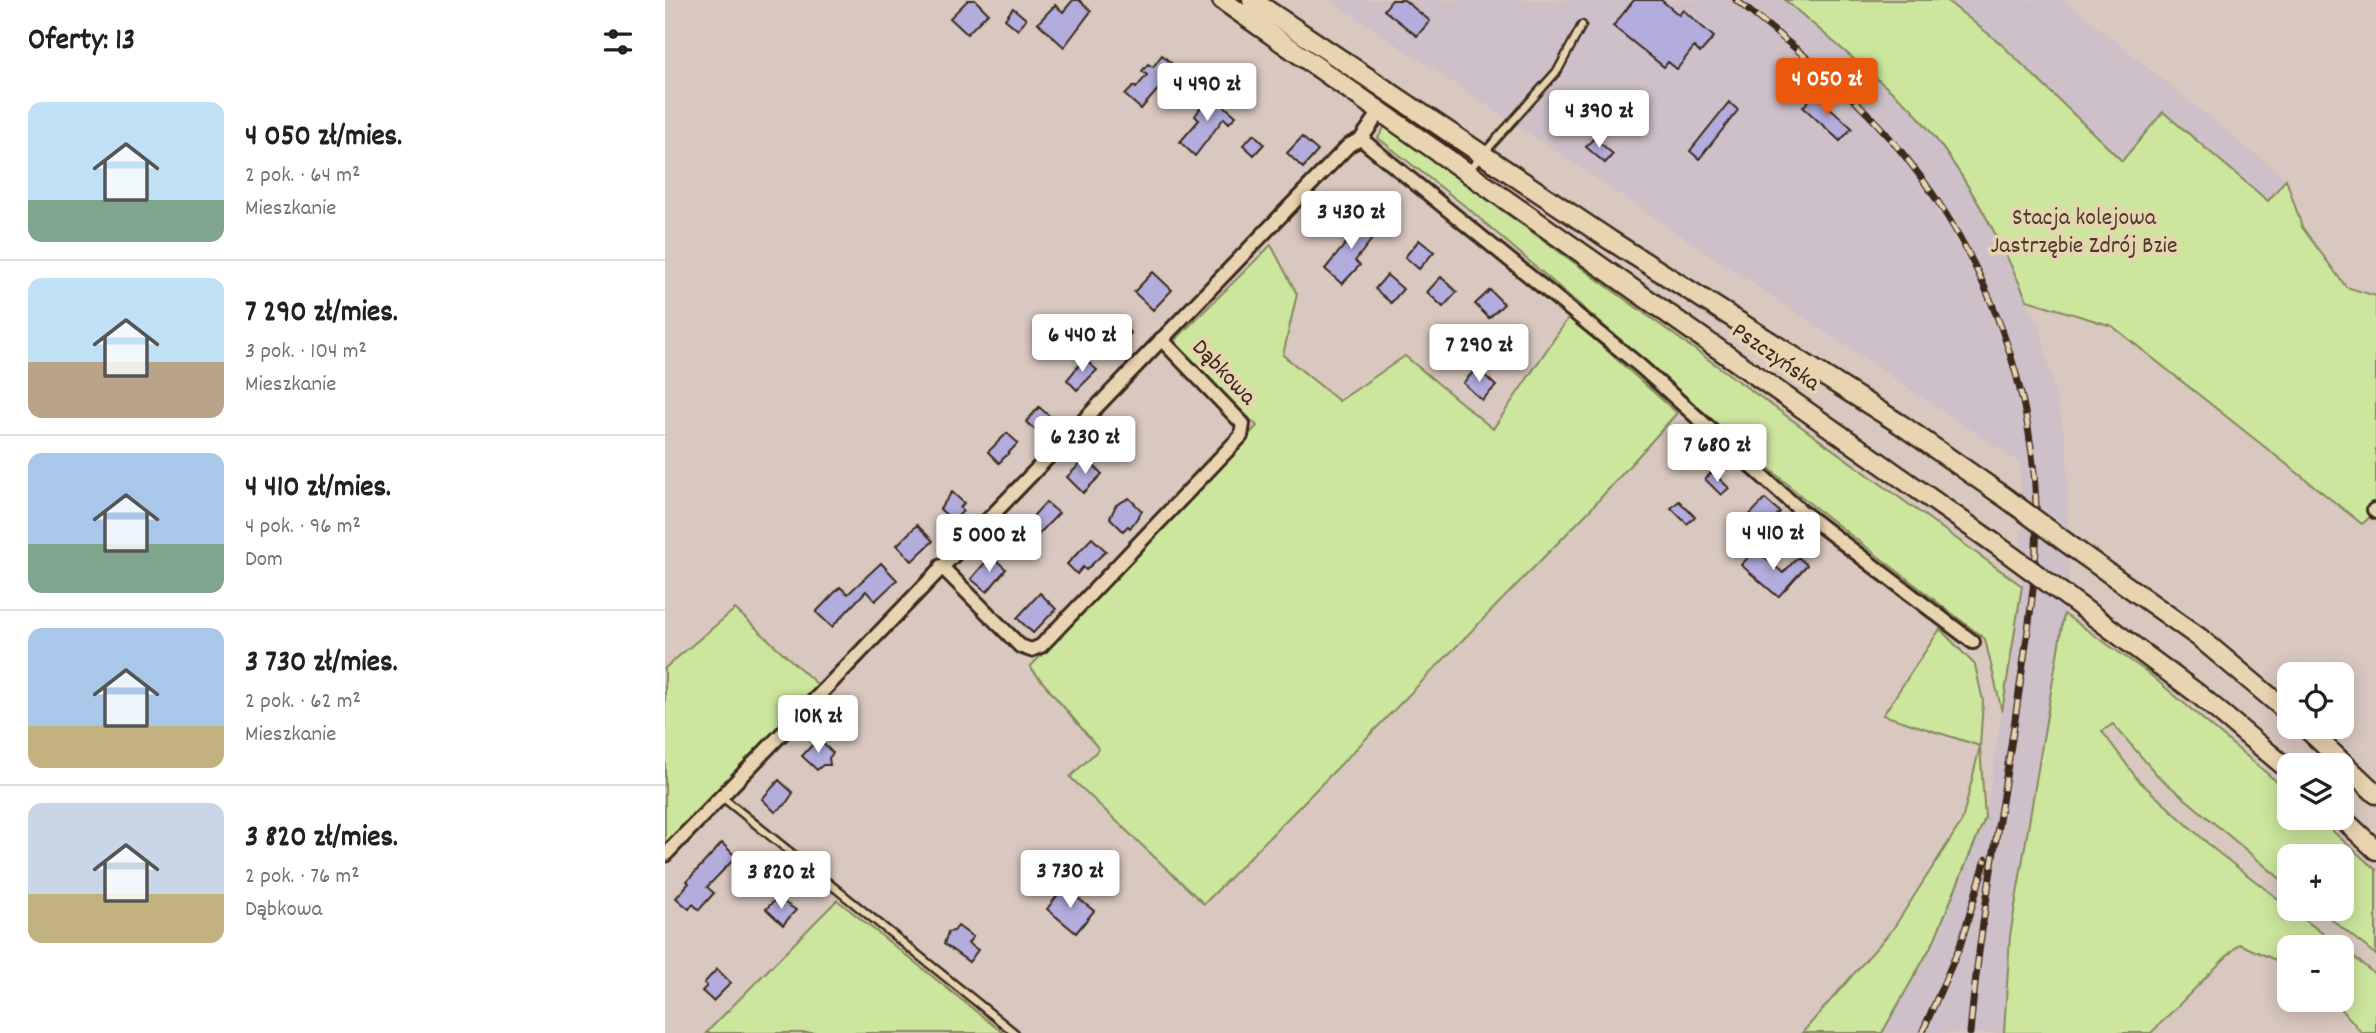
<!DOCTYPE html>
<html lang="pl">
<head>
<meta charset="utf-8">
<style>
  :root { --surface:#fff; --page:#f6f6f6; --text:#202124; --muted:#757577; --line:#e0e0e0; --accent:#ea580c }
  body { margin:0; font-family:Dekko,sans-serif; background:var(--page); color:var(--text); height:100vh; display:flex; flex-direction:column; font-size:26px; white-space:nowrap }
  * { box-sizing:border-box; margin:0 }
  p { font-size:23px; color:var(--muted) }
  .icon { flex:none; width:38px; height:38px; fill:none; stroke:currentColor; stroke-width:2; stroke-linecap:round; stroke-linejoin:round }
  .map { position:relative; flex:1; overflow:hidden }
  .panel { display:flex; flex-direction:column; background:var(--surface); width:665px }
  .panel>* { flex:none }
  .fabs { position:absolute; left:1612px; top:662px; display:grid; gap:14px }
  .fabs a { display:grid; place-items:center; width:77px; height:77px; border-radius:14px; background:var(--surface); box-shadow:0 4px 18px #0003; font-size:35px }
  .price { position:absolute; translate:-50% -60px; padding:0 16px; border-radius:7px; background:#fff; color:#222; font-size:23px; line-height:46px; filter:drop-shadow(0 2px 4px #0008) }
  .price::after { content:''; position:absolute; left:50%; top:42px; width:21px; height:16px; margin-left:-10px; background:inherit; clip-path:polygon(0 0,100% 0,50% 100%) }
  .price.current { background:var(--accent); color:#fff }
  ul { padding:0; list-style:none }
  li { display:flex; align-items:center; gap:21px; height:175px; padding:0 28px }
  li+li { border-top:2px solid var(--line) }
  li span { display:grid; place-items:center; flex:none; width:196px; height:140px; border-radius:14px; color:#555 }
  li>.icon { margin-inline-start:auto }
  span .icon { width:84px; height:84px; fill:#fffc; stroke-width:1 }
  li b { font-size:30px }
  h2 { display:flex; justify-content:space-between; align-items:center; height:84px; padding:0 28px; font-size:30px }
  main { display:flex; flex:1; min-height:0 }
  .map>svg:first-child { display:block }
  .built { fill:#cec0c8 }
  .green { fill:#cce69d; stroke:#84885e; stroke-width:2 }
  .building { fill:#b3adde; stroke:#3b2a1e; stroke-width:2 }
  .lines { fill:none; stroke-linecap:round; stroke-linejoin:round }
  .lane-casing { stroke:#3b2a1e; stroke-width:11 }
  .street-casing { stroke:#3b2a1e; stroke-width:18 }
  .secondary-casing { stroke:#3b2a1e; stroke-width:23 }
  .lane { stroke:#e9d4b2; stroke-width:6 }
  .street { stroke:#e9d4b2; stroke-width:12 }
  .secondary { stroke:#e9d4b2; stroke-width:18 }
  .rail-casing { stroke:#3b2a1e; stroke-width:7 }
  .rail { stroke:#e9d4b2; stroke-width:4.5; stroke-dasharray:13; stroke-linecap:butt }
  .secondary-bridge-casing { stroke:#3b2a1e; stroke-width:23; stroke-linecap:butt }
  .secondary-bridge { stroke:#e9d4b2; stroke-width:18 }
  .labels { text-anchor:middle; dominant-baseline:central; stroke-width:7; stroke-linejoin:round; paint-order:stroke }
  .park-label { font-size:24px; fill:#4a3d2b; stroke:#e9d4b2 }
  .street-label { font-size:24px; fill:#3b2a1e; stroke:#e9d4b2 }
</style>
</head>
<body>
<main>
<section class="panel">
<h2>Oferty: 13<svg class="icon" aria-label="filters" viewBox="0 0 24 24"><path d="M4 7h16M4 17h16"/><circle cx="9" cy="7" r="2"/><circle cx="15" cy="17" r="2"/></svg></h2>
<ul>
<li><span style="background:linear-gradient(#bfe0f5 70%,#7fa58c 0)"><svg class="icon" aria-label="home" viewBox="0 0 24 24"><path d="M3 11l9-7 9 7M6 9v11h12V9"/></svg></span><div><b>4 050 zł/mies.</b><p>2 pok. · 64 m²</p><p>Mieszkanie</p></div></li>
<li><span style="background:linear-gradient(#bfe0f5 60%,#b9a48a 0)"><svg class="icon" aria-label="home" viewBox="0 0 24 24"><path d="M3 11l9-7 9 7M6 9v11h12V9"/></svg></span><div><b>7 290 zł/mies.</b><p>3 pok. · 104 m²</p><p>Mieszkanie</p></div></li>
<li><span style="background:linear-gradient(#a9c7e8 65%,#7fa58c 0)"><svg class="icon" aria-label="home" viewBox="0 0 24 24"><path d="M3 11l9-7 9 7M6 9v11h12V9"/></svg></span><div><b>4 410 zł/mies.</b><p>4 pok. · 96 m²</p><p>Dom</p></div></li>
<li><span style="background:linear-gradient(#a9c7e8 70%,#c2b280 0)"><svg class="icon" aria-label="home" viewBox="0 0 24 24"><path d="M3 11l9-7 9 7M6 9v11h12V9"/></svg></span><div><b>3 730 zł/mies.</b><p>2 pok. · 62 m²</p><p>Mieszkanie</p></div></li>
<li><span style="background:linear-gradient(#c9d6e8 65%,#c2b280 0)"><svg class="icon" aria-label="home" viewBox="0 0 24 24"><path d="M3 11l9-7 9 7M6 9v11h12V9"/></svg></span><div><b>3 820 zł/mies.</b><p>2 pok. · 76 m²</p><p>Dąbkowa</p></div></li>
</ul>
</section>
<div class="map">
<svg width="1711" height="1033" viewBox="0 0 1711 1033">
  <rect width="100%" height="100%" fill="#d9c8bf"/>
  <filter id="ink" filterUnits="userSpaceOnUse"><feTurbulence type="fractalNoise" baseFrequency=".0143" numOctaves="2"/><feDisplacementMap in="SourceGraphic" scale="14" xChannelSelector="R" yChannelSelector="G"/><feConvolveMatrix kernelMatrix="1 2 1 2 8 2 1 2 1" color-interpolation-filters="sRGB"/></filter>
  <g filter="url(#ink)">
    <path class="built" d="M665 0H1118L1247 109 1265 130 1330 228 1376 332 1402 445 1404 584 1345 936 1339 1033H1217L1268 943 1320 818 1357 586 1355 463Z
      M1281 0H1399L1621 179 1603 201 1498 113 1457 161 1336 44Z"/>
    <path class="green" d="M1120 0H1281L1336 44 1457 161 1498 112 1603 201 1621 179 1637 227 1681 287 1711 296V512L1697 524 1447 326 1362 300C1331 231 1297 167 1247 109Z
      M720 126 1357 586 1337 712 1320 639 1143 502 805 210 713 138Z
      M606 245 632 294 618 355 674 401 740 356 828 429 904 317 1012 413 923 512 539 904 405 777 434 749 365 667 592 426 508 342Z
      M70 609 153 685 0 846V668Z
      M1399 614 1482 672 1624 792V817H1652L1711 870V955L1652 908H1676V856H1624V886L1493 776 1448 724 1437 731 1473 780 1550 850 1675 947H1624V966L1574 944 1486 1033H1339L1345 936Z
      M1275 629 1310 665 1318 701 1315 746 1320 818 1268 943 1217 1033H1137L1228 929 1297 821 1315 746 1218 715Z
      M172 900 338 1033H41Z
      M1677 948 1711 975V1033H1697L1668 999H1676Z"/>
    <path class="building" d="M303 0H310L323 13 302 34 285 18Z
      M408 0H414L426 11 399 47 373 23 390 5 398 12Z
      M727 0H739L765 21 752 36 719 10Z
      M969 0H996L1014 15 1018 10 1049 37 1035 53 1029 47 1012 69 1003 62 999 67 948 26Z
      M348 8 361 19 353 30 340 19Z
      M497 55 515 71 502 91 496 86 476 109 460 95 469 86 471 88 482 75 477 71 483 64 488 67Z
      M545 93 561 101 558 105 571 116 564 123 559 118 530 156 515 142 534 120 530 116Z
      M1150 94 1187 128 1175 141 1138 107Z
      M1064 102 1073 110 1034 159 1025 151Z
      M589 134 599 144 589 155 578 145Z
      M637 137 653 151 638 168 622 153Z
      M929 138 948 154 940 163 921 147Z
      M695 217 711 229 704 237 707 239 690 261 695 265 677 284 660 269 687 236 682 232Z
      M754 240 769 252 754 269 740 257Z
      M488 272 507 290 488 310 469 292Z
      M722 275 738 289 726 303 710 289Z
      M776 277 792 292 778 307 762 292Z
      M825 290 839 304 824 318 810 304Z
      M451 319 466 333 450 350 435 335 440 330V324Z
      M419 359 432 370 412 390 402 380Z
      M812 368 831 386 817 400 798 383Z
      M374 407 389 420 376 435 361 422Z
      M342 433 353 443 334 463 323 452Z
      M421 458 437 474 418 493 402 477Z
      M1047 472 1064 488 1056 495 1040 479Z
      M287 492 299 503 295 508 298 511 288 521 275 509Z
      M464 498 477 511 465 528 463 526 458 531 445 518 451 505Z
      M1100 499 1115 512 1084 546 1068 532Z
      M1014 501 1030 517 1022 524 1006 508Z
      M381 502 394 513 370 538 358 527Z
      M252 525 268 541 247 561 232 545Z
      M427 538 441 551 421 570 418 567 412 574 402 564Z
      M1091 549 1118 573 1133 557 1142 565 1114 596 1111 595 1076 565Z
      M326 556 341 569 322 592 306 579Z
      M216 563 232 580 210 601 201 591 167 627 151 612 175 587 183 594Z
      M375 593 391 609 368 633 352 618Z
      M153 739 168 753 164 758 165 765H158L152 770 137 756Z
      M114 780 128 793 120 805 110 812 97 799Z
      M57 843 71 857 42 887 49 893 34 910 28 904 24 909 11 898 24 883 22 881Z
      M399 887 429 911 411 933 382 909Z
      M112 898 131 910 118 925 101 909Z
      M293 926 308 937 303 943 313 950 304 962 279 944 283 932 289 931Z
      M52 969 66 983 48 1001 37 991 42 986 39 983Z"/>
    <g class="lines">
      <defs>
        <path id="lane" d="M803 171 893 70 917 25
          M57 797 350 1033"/>
        <path id="street" d="M696 139 975 366 1135 510 1308 642
          M1709 510 1711 512
          M276 566 355 646 366 650 376 646 576 436 578 424 496 339
          M0 855 684 145 696 139 715 112"/>
        <path id="secondary" d="M557 0 1329 543
          M587 0 945 240 1235 424 1341 498
          M1410 549 1535 638 1624 713
          M1419 609 1533 694 1624 770
          M1639 726 1711 794
          M1676 817 1711 850"/>
      </defs>
      <use href="#lane" class="lane-casing"/>
      <use href="#street" class="street-casing"/>
      <use href="#secondary" class="secondary-casing"/>
      <use href="#lane" class="lane"/>
      <use href="#street" class="street"/>
      <use href="#secondary" class="secondary"/>
      <defs>
        <path id="rail" d="M1071 0C1121 41 1174 81 1217 129 1309 232 1366 365 1371 504 1374 567 1363 630 1354 692 1338 805 1315 919 1305 1033
          M1257 1033 1295 946 1321 859"/>
      </defs>
      <use href="#rail" class="rail-casing"/>
      <use href="#rail" class="rail"/>
      <defs>
        <path id="secondary-bridge" d="M1341 498 1410 549
          M1329 543 1419 609"/>
      </defs>
      <use href="#secondary-bridge" class="secondary-bridge-casing"/>
      <use href="#secondary-bridge" class="secondary-bridge"/>
    </g>
  </g>
  <g class="labels">
    <g class="park-label">
      <text x="1419" y="219">Stacja kolejowa<tspan x="1419" dy="28">Jastrzębie Zdrój Bzie</tspan></text>
    </g>
    <g class="street-label">
      <text transform="translate(1110 358) rotate(35)">Pszczyńska</text>
      <text transform="translate(558 373) rotate(46)">Dąbkowa</text>
    </g>
  </g>
</svg>
<div class="fabs">
<a><svg class="icon" aria-label="locate" viewBox="0 0 24 24"><circle cx="12" cy="12" r="6"/><path d="M12 2v4M12 18v4M2 12h4M18 12h4"/></svg></a>
<a><svg class="icon" aria-label="layers" viewBox="0 0 24 24"><path d="M12 4l9 5-9 5-9-5zM3 14l9 5 9-5"/></svg></a>
<a>+</a>
<a>−</a>
</div>
<b class="price current" style="left:1162px;top:118px">4 050 zł</b>
<b class="price" style="left:542px;top:123px">4 490 zł</b>
<b class="price" style="left:934px;top:150px">4 390 zł</b>
<b class="price" style="left:686px;top:251px">3 430 zł</b>
<b class="price" style="left:417px;top:374px">6 440 zł</b>
<b class="price" style="left:814px;top:384px">7 290 zł</b>
<b class="price" style="left:420px;top:476px">6 230 zł</b>
<b class="price" style="left:1052px;top:484px">7 680 zł</b>
<b class="price" style="left:1108px;top:572px">4 410 zł</b>
<b class="price" style="left:324px;top:574px">5 000 zł</b>
<b class="price" style="left:153px;top:755px">10K zł</b>
<b class="price" style="left:405px;top:910px">3 730 zł</b>
<b class="price" style="left:116px;top:911px">3 820 zł</b>
</div>
</main>
</body>
</html>
